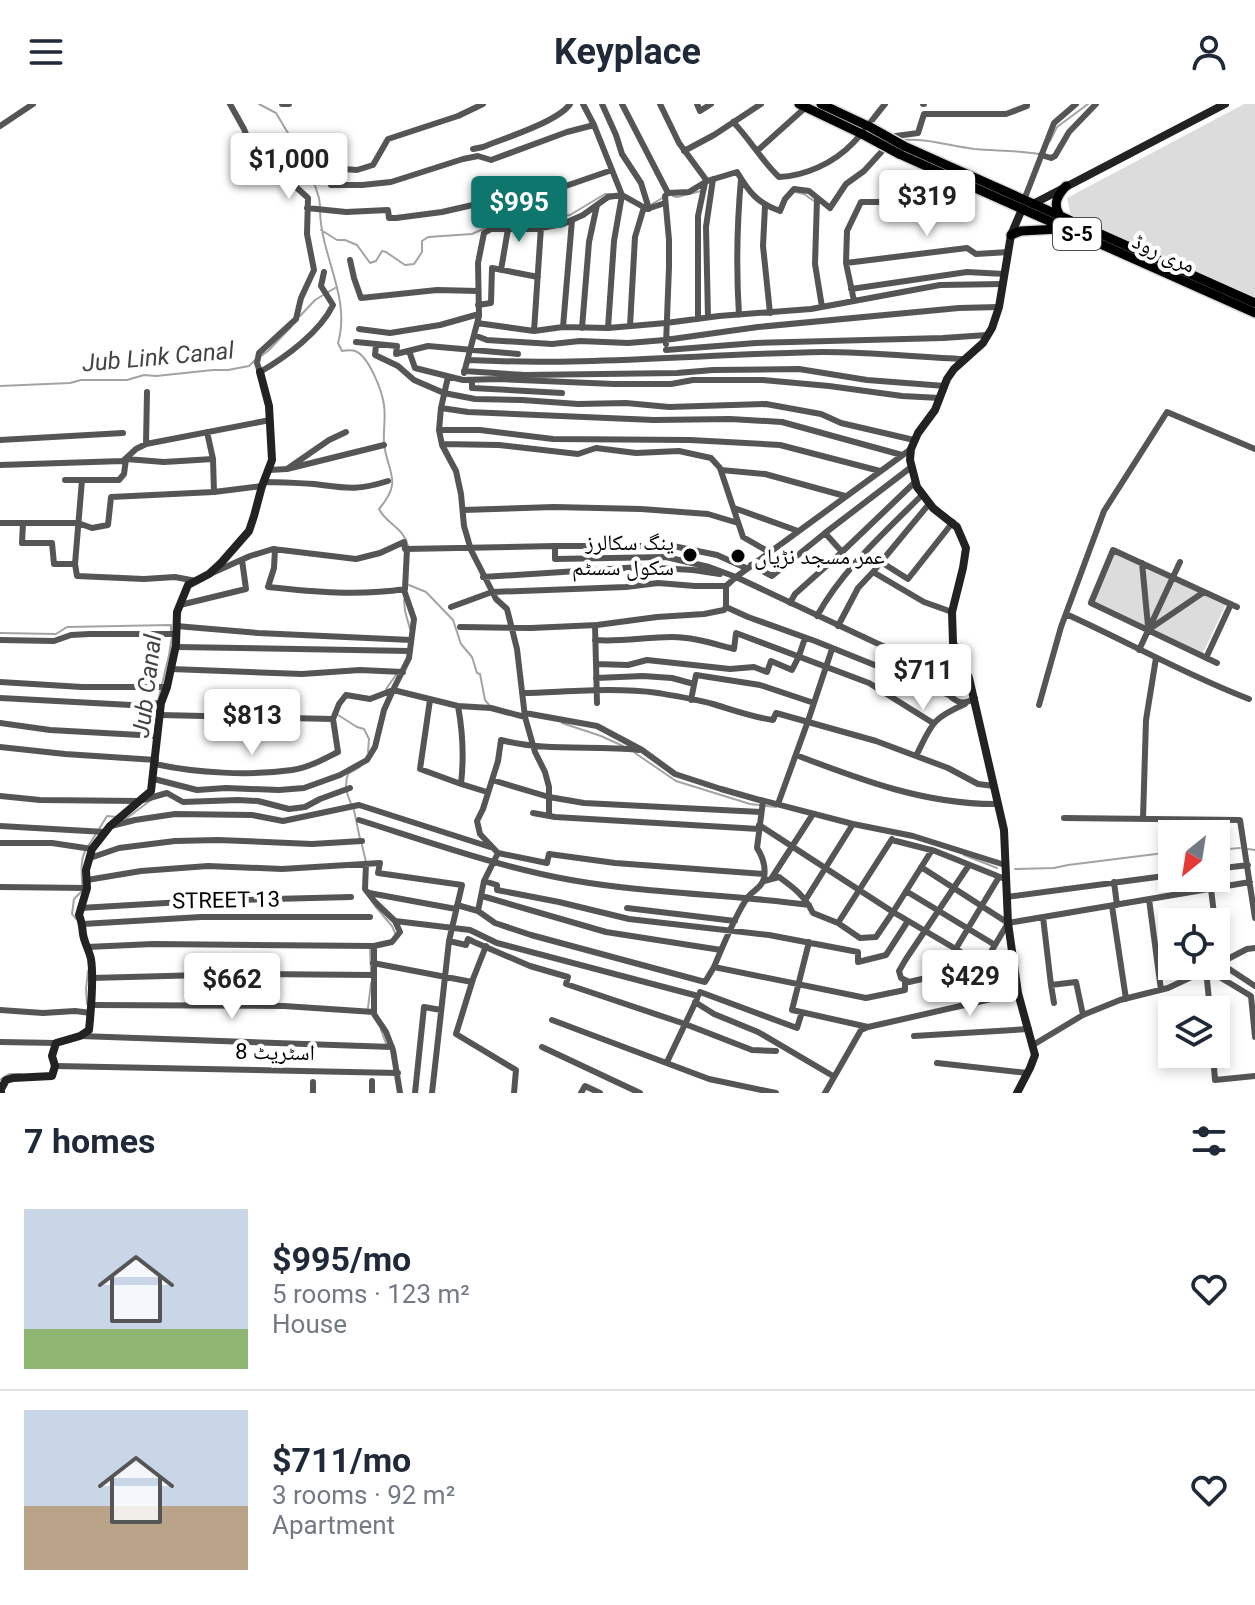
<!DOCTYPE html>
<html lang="en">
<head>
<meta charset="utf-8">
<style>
  :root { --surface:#fff; --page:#f2f2f3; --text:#1f2937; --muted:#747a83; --line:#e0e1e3; --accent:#0f766e }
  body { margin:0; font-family:Roboto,"Noto Naskh Arabic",sans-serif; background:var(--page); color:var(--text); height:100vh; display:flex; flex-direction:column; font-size:30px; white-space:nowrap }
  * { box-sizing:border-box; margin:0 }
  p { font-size:26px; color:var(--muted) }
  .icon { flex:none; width:44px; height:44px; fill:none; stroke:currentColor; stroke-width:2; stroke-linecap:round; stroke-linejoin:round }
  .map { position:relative; height:989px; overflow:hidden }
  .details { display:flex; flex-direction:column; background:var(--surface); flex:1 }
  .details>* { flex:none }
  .needle { width:52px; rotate:210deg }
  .tools { position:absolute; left:1158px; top:716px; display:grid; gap:16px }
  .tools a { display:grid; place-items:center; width:72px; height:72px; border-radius:0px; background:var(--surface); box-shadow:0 4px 12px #0003; font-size:40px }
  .price { position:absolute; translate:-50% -68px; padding:0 18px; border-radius:8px; background:#fff; color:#222; font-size:26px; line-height:52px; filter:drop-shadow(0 2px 4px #0008) }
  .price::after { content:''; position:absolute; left:50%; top:48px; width:24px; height:18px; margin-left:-12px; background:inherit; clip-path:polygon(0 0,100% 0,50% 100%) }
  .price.current { background:var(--accent); color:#fff }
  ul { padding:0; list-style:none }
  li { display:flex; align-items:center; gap:24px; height:200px; padding:0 24px }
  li+li { border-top:2px solid var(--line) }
  li span { display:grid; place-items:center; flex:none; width:224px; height:160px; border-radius:0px; color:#555 }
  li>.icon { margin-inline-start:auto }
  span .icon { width:96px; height:96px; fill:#fffc; stroke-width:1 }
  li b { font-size:34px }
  h2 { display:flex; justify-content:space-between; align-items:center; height:96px; padding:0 24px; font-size:34px }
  header { display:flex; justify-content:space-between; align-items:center; height:104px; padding:0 24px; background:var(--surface); font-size:36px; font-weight:700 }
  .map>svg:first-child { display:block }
  .green { fill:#dcdcdc }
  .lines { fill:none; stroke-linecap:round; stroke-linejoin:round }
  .stream { stroke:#a3a3a3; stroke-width:2 }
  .primary-casing { stroke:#dbdbdb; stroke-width:12 }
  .street { stroke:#555; stroke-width:6 }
  .secondary { stroke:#222; stroke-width:8 }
  .primary { stroke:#000; stroke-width:9 }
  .primary-bridge-casing { stroke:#dbdbdb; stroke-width:12; stroke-linecap:butt }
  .primary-bridge { stroke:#000; stroke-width:9 }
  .poi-dot { fill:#000; stroke:#fff; stroke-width:3 }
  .labels { text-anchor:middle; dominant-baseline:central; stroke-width:8; stroke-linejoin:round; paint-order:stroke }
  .shield { fill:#fff; stroke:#4c4c4c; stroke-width:2 }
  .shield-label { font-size:20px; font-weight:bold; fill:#000 }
  .street-label { font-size:22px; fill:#000; stroke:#fff }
  .poi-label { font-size:22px; fill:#000; stroke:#fff; text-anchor:end }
  .water-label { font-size:24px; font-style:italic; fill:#444; stroke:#fff }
</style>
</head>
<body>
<header><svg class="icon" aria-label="menu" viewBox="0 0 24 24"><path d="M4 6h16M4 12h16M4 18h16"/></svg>Keyplace<svg class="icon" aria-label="person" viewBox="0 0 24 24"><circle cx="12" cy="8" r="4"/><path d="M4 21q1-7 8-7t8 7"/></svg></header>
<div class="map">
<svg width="1255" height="989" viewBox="0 0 1255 989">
  <rect width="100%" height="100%" fill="#fff"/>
  <path class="green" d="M1244 0H1255V193L1071 112 1067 94Z
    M1110 447 1226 500 1202 551 1087 498Z"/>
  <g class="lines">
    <path class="stream" d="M259 0 276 9 310 66 319 94 320 102
      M903 36C926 34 950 42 974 45 995 47 1017 46 1039 50
      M1050 37 1057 23 1088 0
      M795 88 804 90 814 97
      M673 92 677 93 701 87
      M652 100 664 93
      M320 108C322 155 351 194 338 239L342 247C346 247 351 245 355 247 369 252 382 287 384 301 386 314 383 327 384 340 388 370 403 377 379 405 387 421 403 422 408 442
      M321 126 337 136H345L357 141 370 159 376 157 382 147 386 148 405 161 414 160 422 148V137L428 133 472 130 496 119 532 117 570 111 605 90H611
      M300 212 315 196 335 184
      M261 252 268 247 291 223
      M0 282 70 279 81 276H127L144 271 156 272 213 266H228L249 262 256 255
      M409 481 426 488 453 516 461 540 472 553 477 569 480 570 485 596 490 602
      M404 496 405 507 410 525
      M0 529 56 530 67 523 171 521V527
      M386 585 396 571
      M158 597 169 551 172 533
      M338 611 357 623 364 625 369 635 368 648
      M562 619 601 632 623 642
      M635 649 676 677 750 700 776 703
      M351 700C347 690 344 681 348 670L360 663
      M354 706 360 735
      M123 714H127L151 696
      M99 725 107 712 117 713
      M362 741 366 758
      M88 742 96 730
      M1248 745 1255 746
      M1216 746 1240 744
      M964 751 997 764
      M1015 765 1054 764 1068 761 1172 748
      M82 780C82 768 80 758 85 747
      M375 802 392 822 395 829
      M76 815 72 810 74 795 83 786
      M371 868 370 846 373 845
      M87 900 86 885 88 867
      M368 904 371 879
      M381 926 387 942
      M0 976 9 970H21"/>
    <defs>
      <path id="primary" d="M799 0 864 31
        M821 0 870 23
        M904 42 1255 199
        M899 50 1255 209
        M1061 113C1052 101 1057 92 1066 82
        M1011 131 1021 127 1059 125"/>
    </defs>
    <use href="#primary" class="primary-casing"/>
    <path class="street" d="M230 0 244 25 256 55 284 72 308 94 307 130 314 166 301 194 296 215 259 249 257 259 260 268C286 253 320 228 333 201L321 182 324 168
      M282 0H289
      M583 0 594 21 622 91 614 137 608 224
      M602 0 616 31 622 50 641 79 649 105
      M622 0 668 89 665 92 669 136V163L666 240
      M660 0 679 39 707 77
      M697 0 700 7 711 0
      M923 0H924
      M733 18C750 35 761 56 779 73 805 72 834 59 853 39 865 27 874 13 885 0
      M0 22 33 0
      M473 45 483 43C505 34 559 17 570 0
      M684 47 714 31 761 0
      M757 47 806 3
      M1041 51 1051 54 1055 52 1069 28 1096 0
      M329 64 357 66 373 61 388 35 458 12 483 0
      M331 81H362L391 78 463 55 478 52 491 56 567 28 594 21
      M668 89 689 88 707 77 737 68C749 88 757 99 780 107L785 95 794 85 809 87 830 104 846 80 864 67 896 32 918 29 924 10H1006L1027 2V0
      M817 95 815 160 822 203
      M1024 96 1054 19 1076 0
      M765 102 763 142 770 209
      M307 104 346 108 388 106 389 114H396L442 108 499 95 557 85 612 66
      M350 156 354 174 361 194 437 186 478 187
      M846 159 967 144 976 150 1009 148
      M501 166 508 125
      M851 185 967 168 1005 170
      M854 197 846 159 847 127 861 98H966L968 82
      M478 201 491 199 492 164 538 173
      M739 211C736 165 737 120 741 75
      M708 213 706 123 713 75
      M698 215V112L705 79
      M477 219 534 227 563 223 608 224 666 219 719 212 811 205 940 181 1003 180
      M630 222 635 133 644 103
      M563 223 572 116
      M582 224 589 138 597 101
      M359 225 390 229 440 221 479 210
      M534 227 541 123
      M474 231 487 236 552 240 580 237 628 239 665 236 758 223 959 204 999 203
      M356 238 397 242 396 250 428 242 518 250
      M376 241 375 251 398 262 414 276 444 289 475 295 522 296 578 300 626 299 669 303 766 300 821 310 841 319 914 336
      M666 246 756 239 943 234 987 231
      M409 247 415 264 463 276 498 275 614 280H671L693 276H763L829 282 902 292 940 294
      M468 256C586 262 705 250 823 248 870 248 917 253 964 255
      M464 267 525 271 677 269 713 266 799 265 867 276 945 282
      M464 269 479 212 478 159 484 129 491 125H535L563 120 583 111 608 93 622 91 647 105 665 99
      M448 273 441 304 439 326 442 341 456 367 461 390 464 422 471 446 496 495 507 505 517 545 525 613 535 648 545 668 549 683V711
      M472 276V284L562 289
      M441 304 468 308 654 316 730 315 782 318 902 351
      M439 326H480L553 335 690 336 780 341 880 367
      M207 328 213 355 214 388 262 382
      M0 336 123 329
      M146 340 147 288
      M442 340 499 341 578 350 596 344 636 349 679 347 711 354 720 364 743 433 769 448
      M0 361 123 357 136 345 146 340 270 316
      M910 364 825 429 842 448 915 378
      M287 365 384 341
      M269 366 287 365 329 336 346 328
      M721 366 765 370 845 392
      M65 376H119L124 370 126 355 164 358 213 355
      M264 378C281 378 298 379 314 380 346 384 356 387 388 377
      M929 400 881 458 908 475 953 418
      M734 404 798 427
      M463 406 554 403 641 405 708 410 738 419
      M0 419H23L22 439H52L54 460H75L77 472 144 475 175 473 196 477
      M23 419H78L92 424 108 421 111 393 214 388
      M275 445 274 464 268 483C314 488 359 492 405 485L407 445
      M881 458 873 468 924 498 952 508
      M1142 459 1148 522
      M75 460 82 376
      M751 461 772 472 825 429
      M746 464 717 451 673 442H555V455L666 453 709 463 736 473 921 560C940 566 944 567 961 557
      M210 470 250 452 273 445 356 455 380 449 404 438 405 445 555 442
      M483 473 640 463 693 466 720 470
      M790 499 795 490 842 448
      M180 501 246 485 242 456
      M451 503 492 488 626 483 658 479 695 482H726
      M726 503 748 513 815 537 949 591C959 600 964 601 975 594
      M1066 510C1128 538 1186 571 1249 595
      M817 512C842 466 885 428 922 391
      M595 521 597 599
      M176 522 258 529 411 536
      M838 522 858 484 873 468
      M460 523 531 524 597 521 657 513 704 510 724 506 726 503V482L736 473 911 345
      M1151 524 1204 488
      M0 536 54 537 71 531 90 530H176
      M595 536C621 538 646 533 672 533 693 533 714 540 734 545L736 529 869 579 933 619
      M176 543 410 547
      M1139 546 1180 458
      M1206 554 1231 500
      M1217 559 1091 499 1113 446 1237 503
      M596 560 628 561 647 556 730 565 754 563 767 568 771 557 792 566 799 552 805 534
      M171 565 302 570 360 566 403 568
      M596 574 643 572 672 574 694 580
      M0 578 82 583H167
      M522 589C567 588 614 583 658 589 676 592 695 595 713 600 733 606 752 613 773 616L776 609 876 637 948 664 978 680 994 682
      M0 594 131 601 161 599
      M430 596 420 665 461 680
      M691 596 696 571 760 581 814 599
      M1039 601 1061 523 1104 407 1167 308 1255 345
      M458 602 491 604 525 613
      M525 609 597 622 642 646 675 670 721 685 763 697 757 744C763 753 766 763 764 774 762 784 753 786 748 793 736 809 722 844 714 863L866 894 905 886V877
      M160 611 333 615 339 600 346 591 370 595 393 586 409 554 414 515 404 486
      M0 619 50 626 158 632
      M0 643 65 650 156 656
      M639 646C592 641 547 648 501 636L498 657 483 705 477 717 480 730 498 749 484 777 478 807 495 819 531 831 705 878 714 863
      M796 651C861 676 927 701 998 700
      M916 652C932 620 931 615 965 600
      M155 660C196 669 250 672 292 666 308 664 324 655 338 648L333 615
      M154 675 197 686 226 684 279 686 304 684 340 671 367 656 375 643 384 606 393 586 458 602C463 629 464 654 461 680L487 688
      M492 676 549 693 584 699 761 708
      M0 692 40 696 139 697 167 689 183 698 238 696 258 697 289 705 305 703 320 695 350 684
      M761 696 853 720 913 732 1005 761
      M778 700 808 617 832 545
      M533 709 555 713 759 725
      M1064 714 1240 716 1255 814
      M1143 715 1146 616 1156 554
      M359 716C429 738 499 763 571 776 650 790 730 790 809 801
      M759 721 893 808 932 746
      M0 722 105 728
      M111 722 135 716 175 710 252 711 283 717 359 701 490 743
      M892 736 935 747 1005 775
      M0 739H52L92 745
      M498 749 547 759 549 750 615 759 764 770
      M90 754 119 744 175 737 218 736 312 740 362 737
      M366 760 365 785 375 798 395 817 400 828 392 838 374 842V910L386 928 393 946 400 989
      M969 761 906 855 899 867 901 874 909 878 1013 854
      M921 763 1008 819 1250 778
      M1216 765 1248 761
      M771 775 813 710
      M87 776 141 767 208 762 282 765 380 759 378 769 462 781 449 837 432 989
      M484 777 497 781V786L559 798 629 815 769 831 858 848V858L886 851 908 817
      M764 777 779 773C794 784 804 791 813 809L838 819 860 834 876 833 893 808 983 861 995 841 906 787
      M1114 778 1117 801
      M0 783 87 784
      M1211 785 1215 818
      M369 789 456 805
      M482 792 606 828 721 846
      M1006 793 1172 771
      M806 795 853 720
      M1149 795 1161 886
      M457 801 478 807
      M1112 802 1126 895
      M80 804 200 797 351 793
      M627 804 735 817
      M1043 813 1051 881 1076 878 1083 911
      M395 817 470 826 497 839 698 892
      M838 819 892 735
      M83 820 201 813H370
      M1216 830 1220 859 1255 882
      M449 837 466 841 468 835 474 838 530 862 568 873 566 880 685 920 752 946 776 947
      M809 838 792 906 868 923
      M995 841 1008 819
      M486 842 473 875 456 930 516 966 514 989
      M87 843 153 840 374 842
      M373 859 472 878
      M1218 860 1247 845 1255 844
      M975 863 983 897
      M1206 866 1210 906
      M1208 866 1251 892 1255 933
      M940 871 999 773
      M91 874 241 870 373 871
      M1051 881 1054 899
      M700 888 797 924 802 908
      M695 898 714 910 758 928 833 972
      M91 901 284 902 374 908
      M0 906 43 909 75 907 91 909
      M552 916 709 975 776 989
      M80 932 392 943
      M914 932 1029 925
      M0 938 56 939
      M1033 941 1083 911 1120 896 1168 884 1215 862
      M542 943 640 989
      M1213 950 1215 976 1255 972
      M667 958 697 895
      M937 959 1028 969
      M55 962 398 969
      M313 989V978
      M372 989V977
      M415 989 424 903 441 906
      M581 989 585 982 600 989
      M825 989 861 926 868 923 1018 889"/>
    <path class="secondary" d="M1033 100 1225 0
      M1 989V985L6 976 13 974 52 972 55 962 52 952 56 939 80 932 89 926C91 906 94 875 91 855 89 846 84 838 83 830 82 822 82 818 79 811L87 784 86 766 92 745 110 722 151 687 161 599 167 583 176 541 177 508 188 481 209 470 221 459 249 427 254 412 262 382 272 356 269 302 260 268
      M1017 989 1030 964 1035 951 1018 889 1008 819 1004 726 969 574 953 539 952 508 963 464 966 444 957 423 933 404 917 383 910 356 911 345 918 329 935 306 947 275 954 265 983 239 992 224 999 203 1011 131 1022 105"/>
    <use href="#primary" class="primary"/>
    <defs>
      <path id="primary-bridge" d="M870 23 904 42
        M864 31 899 50"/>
    </defs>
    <use href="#primary-bridge" class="primary-bridge-casing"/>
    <use href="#primary-bridge" class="primary-bridge"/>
  </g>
  <g class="poi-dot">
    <circle cx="690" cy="451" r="8"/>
    <circle cx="738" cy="452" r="8"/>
  </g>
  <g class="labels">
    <rect class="shield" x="1053" y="114" width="48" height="32" rx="6"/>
    <g class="shield-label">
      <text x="1077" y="130">S-5</text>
    </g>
    <g class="street-label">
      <text transform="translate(1164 149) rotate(24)">مری روڈ</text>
      <text transform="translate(226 796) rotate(-1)">STREET 13</text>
      <text transform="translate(275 948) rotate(1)">اسٹریٹ 8</text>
    </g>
    <g class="poi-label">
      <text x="674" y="438">ینگ سکالرز<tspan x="674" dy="25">سکول سسٹم</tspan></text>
      <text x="754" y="452" text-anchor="start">عمر مسجد نڑیاں</text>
    </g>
    <g class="water-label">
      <text transform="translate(158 253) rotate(-5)">Jub Link Canal</text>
      <text transform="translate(147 582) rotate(-83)">Jub Canal</text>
    </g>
  </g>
</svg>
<div class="tools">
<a><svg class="needle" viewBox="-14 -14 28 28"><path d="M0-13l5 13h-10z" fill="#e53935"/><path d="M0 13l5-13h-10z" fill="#747a83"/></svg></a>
<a><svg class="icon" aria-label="locate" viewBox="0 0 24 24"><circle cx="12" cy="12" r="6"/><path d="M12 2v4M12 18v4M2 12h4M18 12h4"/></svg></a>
<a><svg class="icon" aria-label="layers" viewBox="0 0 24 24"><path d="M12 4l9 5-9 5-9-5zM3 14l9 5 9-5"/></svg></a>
</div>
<b class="price" style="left:289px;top:97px">$1,000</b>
<b class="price" style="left:927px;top:134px">$319</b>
<b class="price current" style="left:519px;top:140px">$995</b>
<b class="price" style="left:923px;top:608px">$711</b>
<b class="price" style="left:252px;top:653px">$813</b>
<b class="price" style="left:970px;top:914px">$429</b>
<b class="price" style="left:232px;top:917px">$662</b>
</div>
<section class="details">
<h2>7 homes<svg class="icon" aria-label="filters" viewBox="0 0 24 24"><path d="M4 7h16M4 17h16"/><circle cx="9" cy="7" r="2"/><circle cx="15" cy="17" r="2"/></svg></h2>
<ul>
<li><span style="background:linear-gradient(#c9d6e8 75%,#8fb573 0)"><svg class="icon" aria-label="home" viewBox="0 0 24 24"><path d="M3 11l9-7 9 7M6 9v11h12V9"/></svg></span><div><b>$995/mo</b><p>5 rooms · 123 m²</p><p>House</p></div><svg class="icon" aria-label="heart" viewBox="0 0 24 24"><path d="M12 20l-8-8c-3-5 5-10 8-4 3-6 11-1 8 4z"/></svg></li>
<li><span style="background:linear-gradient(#c9d6e8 60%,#b9a48a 0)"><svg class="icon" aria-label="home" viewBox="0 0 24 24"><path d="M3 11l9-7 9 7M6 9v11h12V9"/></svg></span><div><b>$711/mo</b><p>3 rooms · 92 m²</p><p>Apartment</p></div><svg class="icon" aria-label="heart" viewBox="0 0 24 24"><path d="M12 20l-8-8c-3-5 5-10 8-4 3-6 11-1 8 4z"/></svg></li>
</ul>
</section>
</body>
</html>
